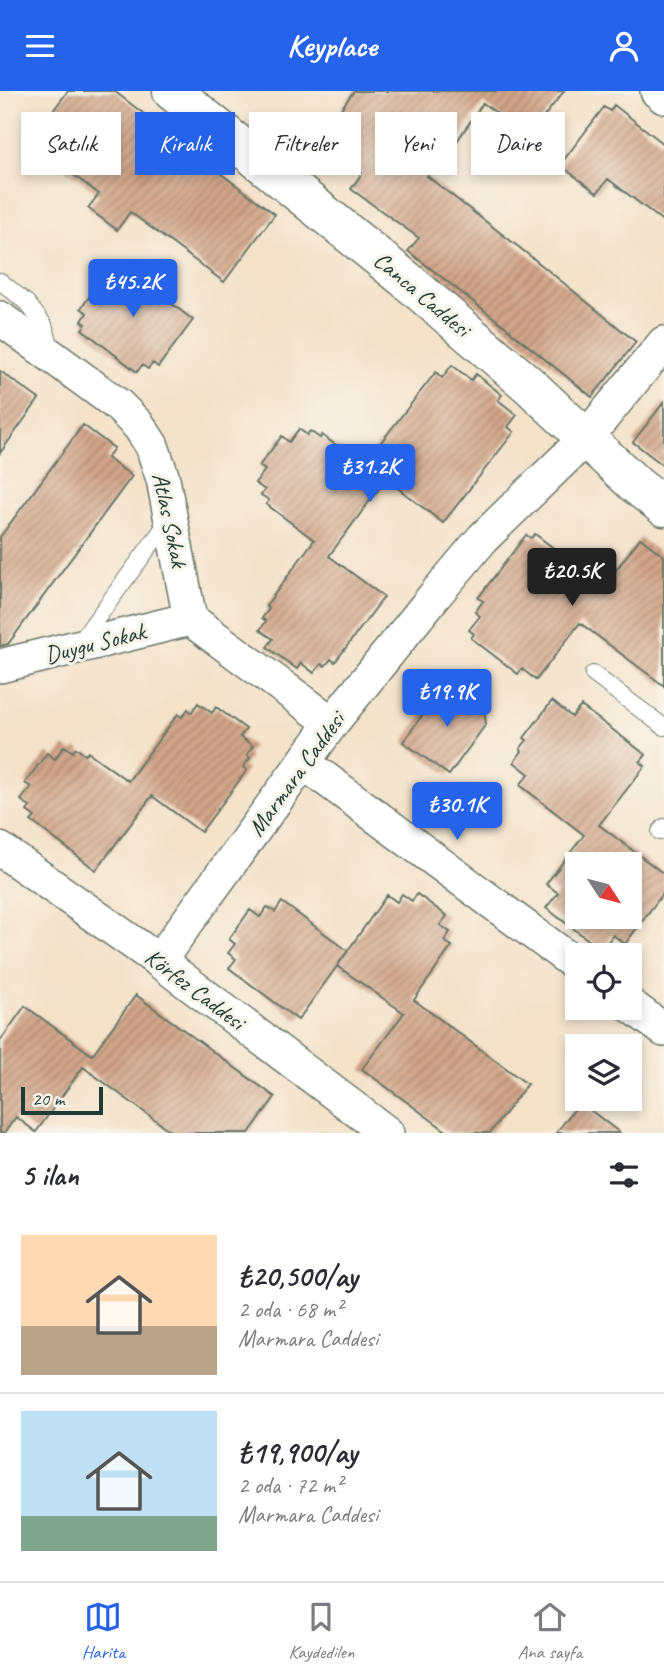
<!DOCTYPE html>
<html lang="tr">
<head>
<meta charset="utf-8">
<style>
  :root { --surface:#fff; --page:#f2f2f3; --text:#2b2b33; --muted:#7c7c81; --line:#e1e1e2; --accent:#2563eb }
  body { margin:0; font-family:Caveat,sans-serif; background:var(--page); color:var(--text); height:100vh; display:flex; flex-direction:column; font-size:26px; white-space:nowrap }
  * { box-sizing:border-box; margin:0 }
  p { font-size:23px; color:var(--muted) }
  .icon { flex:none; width:38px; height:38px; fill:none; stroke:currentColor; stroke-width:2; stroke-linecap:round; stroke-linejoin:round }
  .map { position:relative; height:1042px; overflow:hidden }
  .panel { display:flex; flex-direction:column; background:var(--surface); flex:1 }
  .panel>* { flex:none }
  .guide { position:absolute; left:21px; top:21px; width:623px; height:63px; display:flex; gap:14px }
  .needle { width:46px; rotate:126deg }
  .controls { position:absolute; left:565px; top:761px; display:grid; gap:14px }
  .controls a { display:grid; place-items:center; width:77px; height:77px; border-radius:0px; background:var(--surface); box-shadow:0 4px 10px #0003; font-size:35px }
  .scale { position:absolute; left:21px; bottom:18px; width:82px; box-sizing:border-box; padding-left:7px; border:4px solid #1f3d34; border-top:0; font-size:19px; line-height:24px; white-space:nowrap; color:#1f3d34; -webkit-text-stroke:5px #f7f3e8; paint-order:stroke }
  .price { position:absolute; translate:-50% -60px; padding:0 16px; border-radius:7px; background:var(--accent); color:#fff; font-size:23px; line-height:46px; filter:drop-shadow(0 2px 4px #0008) }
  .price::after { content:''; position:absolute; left:50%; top:42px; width:21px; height:16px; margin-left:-10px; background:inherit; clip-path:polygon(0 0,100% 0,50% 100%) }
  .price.current { background:#222; color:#fff }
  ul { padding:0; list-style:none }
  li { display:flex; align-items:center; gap:21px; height:175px; padding:0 21px }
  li+li { border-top:2px solid var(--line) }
  li span { display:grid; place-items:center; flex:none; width:196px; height:140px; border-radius:0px; color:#555 }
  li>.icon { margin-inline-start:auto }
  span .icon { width:84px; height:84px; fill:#fffc; stroke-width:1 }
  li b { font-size:30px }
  h2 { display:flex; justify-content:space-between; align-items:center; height:84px; padding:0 21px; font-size:30px }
  .pill { padding:0 24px; border-radius:0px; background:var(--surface); box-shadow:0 4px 10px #0003; font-size:24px; line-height:63px }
  .pill.current { background:var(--accent); color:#fff }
  header { display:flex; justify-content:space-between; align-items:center; height:91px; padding:0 21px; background:var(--accent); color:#fff; font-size:32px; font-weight:800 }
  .tab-bar { display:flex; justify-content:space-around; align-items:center; height:98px; border-top:2px solid var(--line); background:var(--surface); font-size:19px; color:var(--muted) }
  .tab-bar a { display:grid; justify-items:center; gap:4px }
  .tab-bar .current { color:var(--accent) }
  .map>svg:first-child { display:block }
  .building { fill:url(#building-hatch); fill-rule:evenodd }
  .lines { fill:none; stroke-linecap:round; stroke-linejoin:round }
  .service-casing { stroke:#6a7768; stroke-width:18 }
  .minor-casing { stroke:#6a7768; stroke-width:36 }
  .tertiary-casing { stroke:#6a7768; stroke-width:41 }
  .service { stroke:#fff; stroke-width:16 }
  .minor { stroke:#fff; stroke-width:33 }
  .tertiary { stroke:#fff; stroke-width:38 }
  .labels { text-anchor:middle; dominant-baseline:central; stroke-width:6; stroke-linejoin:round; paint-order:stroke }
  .street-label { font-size:24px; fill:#1f3d34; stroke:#f7f3e8 }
</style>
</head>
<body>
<header><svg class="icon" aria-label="menu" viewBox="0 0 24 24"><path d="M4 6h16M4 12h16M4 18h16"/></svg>Keyplace<svg class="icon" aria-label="person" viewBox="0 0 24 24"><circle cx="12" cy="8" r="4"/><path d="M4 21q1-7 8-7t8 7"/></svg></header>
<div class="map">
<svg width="664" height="1042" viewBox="0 0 664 1042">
  <defs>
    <pattern id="building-hatch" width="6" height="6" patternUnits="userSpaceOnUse" patternTransform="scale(1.75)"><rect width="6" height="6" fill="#d2a68a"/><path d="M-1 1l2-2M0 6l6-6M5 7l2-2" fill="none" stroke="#aa8872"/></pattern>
  </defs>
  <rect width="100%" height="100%" fill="#f7f3e8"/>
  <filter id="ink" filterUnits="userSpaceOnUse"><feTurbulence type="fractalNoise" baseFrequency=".0143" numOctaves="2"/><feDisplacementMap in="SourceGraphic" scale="14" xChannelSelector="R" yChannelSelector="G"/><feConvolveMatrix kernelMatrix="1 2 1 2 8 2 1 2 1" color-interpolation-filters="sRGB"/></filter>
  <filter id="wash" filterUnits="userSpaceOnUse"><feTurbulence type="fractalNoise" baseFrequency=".00686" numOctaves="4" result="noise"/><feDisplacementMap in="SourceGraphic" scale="28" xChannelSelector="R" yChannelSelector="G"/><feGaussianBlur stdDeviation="1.57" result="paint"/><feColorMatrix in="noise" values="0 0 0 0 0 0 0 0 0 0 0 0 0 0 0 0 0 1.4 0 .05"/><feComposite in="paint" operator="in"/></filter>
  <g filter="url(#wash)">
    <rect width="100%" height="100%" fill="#f4e2ca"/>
    <g id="blocks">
      <path class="building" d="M68 0H114L182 52 181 53 275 123 224 191 130 121 117 139 88 117 99 103 29 51Z
        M354 0H564L528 46 483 12 457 50 454 48 427 85 534 168 636 251 592 306 511 241V240L408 160 419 147 351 98 362 82 318 50Z
        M614 14 664 53V131L608 88 597 102 560 74 604 16 610 20Z
        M116 170 193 229 158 276 153 272 148 278 142 274 137 281 82 238 86 233 82 230 87 222 81 217Z
        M452 274 471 289 476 283 502 304 498 309 517 324 508 336 514 341 443 432 386 388 329 465 384 506 335 571 331 568 325 575 321 573 314 582 301 572 297 578 267 556 273 548 260 539 266 530 262 527 269 518 266 515 314 449 266 413 269 409 261 404 265 399 255 392 265 379 259 375 282 345 289 351 299 338 307 344 310 340 320 347 322 344 363 374 436 281 442 287Z
        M0 280 39 308 0 362Z
        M664 311V375L633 351Z
        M83 334 114 357 107 367 132 385 8 553 0 555V446Z
        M535 443 604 495 640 447 664 465V595L580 532 536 589 522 578 518 583 471 547 474 543 469 539 480 525 475 521 483 510 478 507 526 444 531 447Z
        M446 591 484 618 486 633 449 684 403 651Z
        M552 610 572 626 581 615 646 664 640 671 645 675 599 734 664 783V801L625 853 613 844 602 859 546 817 558 802 546 793 584 744 520 694 529 683 514 671 522 660 520 658 527 649 524 647ZM578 774H630V826H578Z
        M198 612 212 622 216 616 246 638 240 646 253 655 247 664 250 667 243 676 247 679 201 741 152 705 96 779 31 730 35 726 27 720 30 716 21 709 31 696 25 692 47 662 55 668 64 655 73 661 76 657 85 664 88 661 128 690 178 623 182 626 188 618 191 622Z
        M402 803 412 810 417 803 447 825 440 834 450 841 444 850 452 855 414 909 527 993 490 1042H449L362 978 404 922 337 875 387 804 397 811Z
        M282 811 348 860 298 929 229 877 236 868 228 862 235 853 229 848 250 819 260 826 267 816 275 821Z
        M136 904 275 1006 249 1042H173L83 976 36 1041 16 1026 4 1042H0V950L25 915 92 964Z
        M580 1011 620 1042H556Z"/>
    </g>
  </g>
  <g filter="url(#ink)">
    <use href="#blocks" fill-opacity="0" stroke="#6a7768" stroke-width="2"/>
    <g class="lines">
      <defs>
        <path id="service" d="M0 190 27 212 44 234 52 259
          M79 552 169 429
          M593 583 664 636
          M660 741 664 736"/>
        <path id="minor" d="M657 0 664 6
          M0 227 118 314 139 335 152 355 163 388 190 528 332 632
          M0 575 190 528
          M304 672 578 875
          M0 758 159 870 387 1042
          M159 870 332 632 435 504 483 447 585 348 664 252
          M630 914 664 939"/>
        <path id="tertiary" d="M172 0 404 187 530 295 636 394 664 416"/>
      </defs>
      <use href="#service" class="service-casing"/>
      <use href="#minor" class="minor-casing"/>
      <use href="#tertiary" class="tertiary-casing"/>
      <use href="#service" class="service"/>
      <use href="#minor" class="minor"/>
      <use href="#tertiary" class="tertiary"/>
    </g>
  </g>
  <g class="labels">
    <g class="street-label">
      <text transform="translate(422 203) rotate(40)">Canca Caddesi</text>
      <text transform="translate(170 429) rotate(78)">Atlas Sokak</text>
      <text transform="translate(95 552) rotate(-14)">Duygu Sokak</text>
      <text transform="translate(296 683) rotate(-54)">Marmara Caddesi</text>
      <text transform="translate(195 898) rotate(37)">Körfez Caddesi</text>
    </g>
  </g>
</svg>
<div class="controls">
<a><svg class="needle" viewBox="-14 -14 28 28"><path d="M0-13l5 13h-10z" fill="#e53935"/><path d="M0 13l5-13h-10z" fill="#7c7c81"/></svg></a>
<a><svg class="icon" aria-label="locate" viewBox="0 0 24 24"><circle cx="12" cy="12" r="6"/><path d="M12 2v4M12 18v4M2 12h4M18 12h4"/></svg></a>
<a><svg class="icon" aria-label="layers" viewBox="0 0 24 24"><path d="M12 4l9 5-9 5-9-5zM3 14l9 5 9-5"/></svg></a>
</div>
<div class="scale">20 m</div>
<b class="price" style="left:133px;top:228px">₺45.2K</b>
<b class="price" style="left:370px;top:413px">₺31.2K</b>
<b class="price current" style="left:572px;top:517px">₺20.5K</b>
<b class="price" style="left:447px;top:638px">₺19.9K</b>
<b class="price" style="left:457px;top:751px">₺30.1K</b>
<div class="guide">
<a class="pill">Satılık</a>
<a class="pill current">Kiralık</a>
<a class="pill">Filtreler</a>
<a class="pill">Yeni</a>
<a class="pill">Daire</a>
</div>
</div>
<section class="panel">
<h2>5 ilan<svg class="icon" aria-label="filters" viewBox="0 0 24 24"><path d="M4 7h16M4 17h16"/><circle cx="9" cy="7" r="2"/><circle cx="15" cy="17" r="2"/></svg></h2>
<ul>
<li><span style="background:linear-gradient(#ffd9b3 65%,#b9a48a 0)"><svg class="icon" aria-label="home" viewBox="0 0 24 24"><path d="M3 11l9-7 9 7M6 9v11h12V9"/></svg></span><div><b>₺20,500/ay</b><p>2 oda · 68 m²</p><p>Marmara Caddesi</p></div></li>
<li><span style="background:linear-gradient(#bfe0f5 75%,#7fa58c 0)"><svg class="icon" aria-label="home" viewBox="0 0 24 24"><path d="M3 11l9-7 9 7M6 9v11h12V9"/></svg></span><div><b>₺19,900/ay</b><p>2 oda · 72 m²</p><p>Marmara Caddesi</p></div></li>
</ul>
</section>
<nav class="tab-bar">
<a class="current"><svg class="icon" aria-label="map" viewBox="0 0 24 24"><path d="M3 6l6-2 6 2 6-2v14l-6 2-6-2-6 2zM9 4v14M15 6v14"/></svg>Harita</a>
<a><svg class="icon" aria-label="saved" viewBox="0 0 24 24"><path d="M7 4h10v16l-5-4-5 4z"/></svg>Kaydedilen</a>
<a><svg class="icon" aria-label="home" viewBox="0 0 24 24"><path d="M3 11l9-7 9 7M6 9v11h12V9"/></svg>Ana sayfa</a>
</nav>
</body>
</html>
